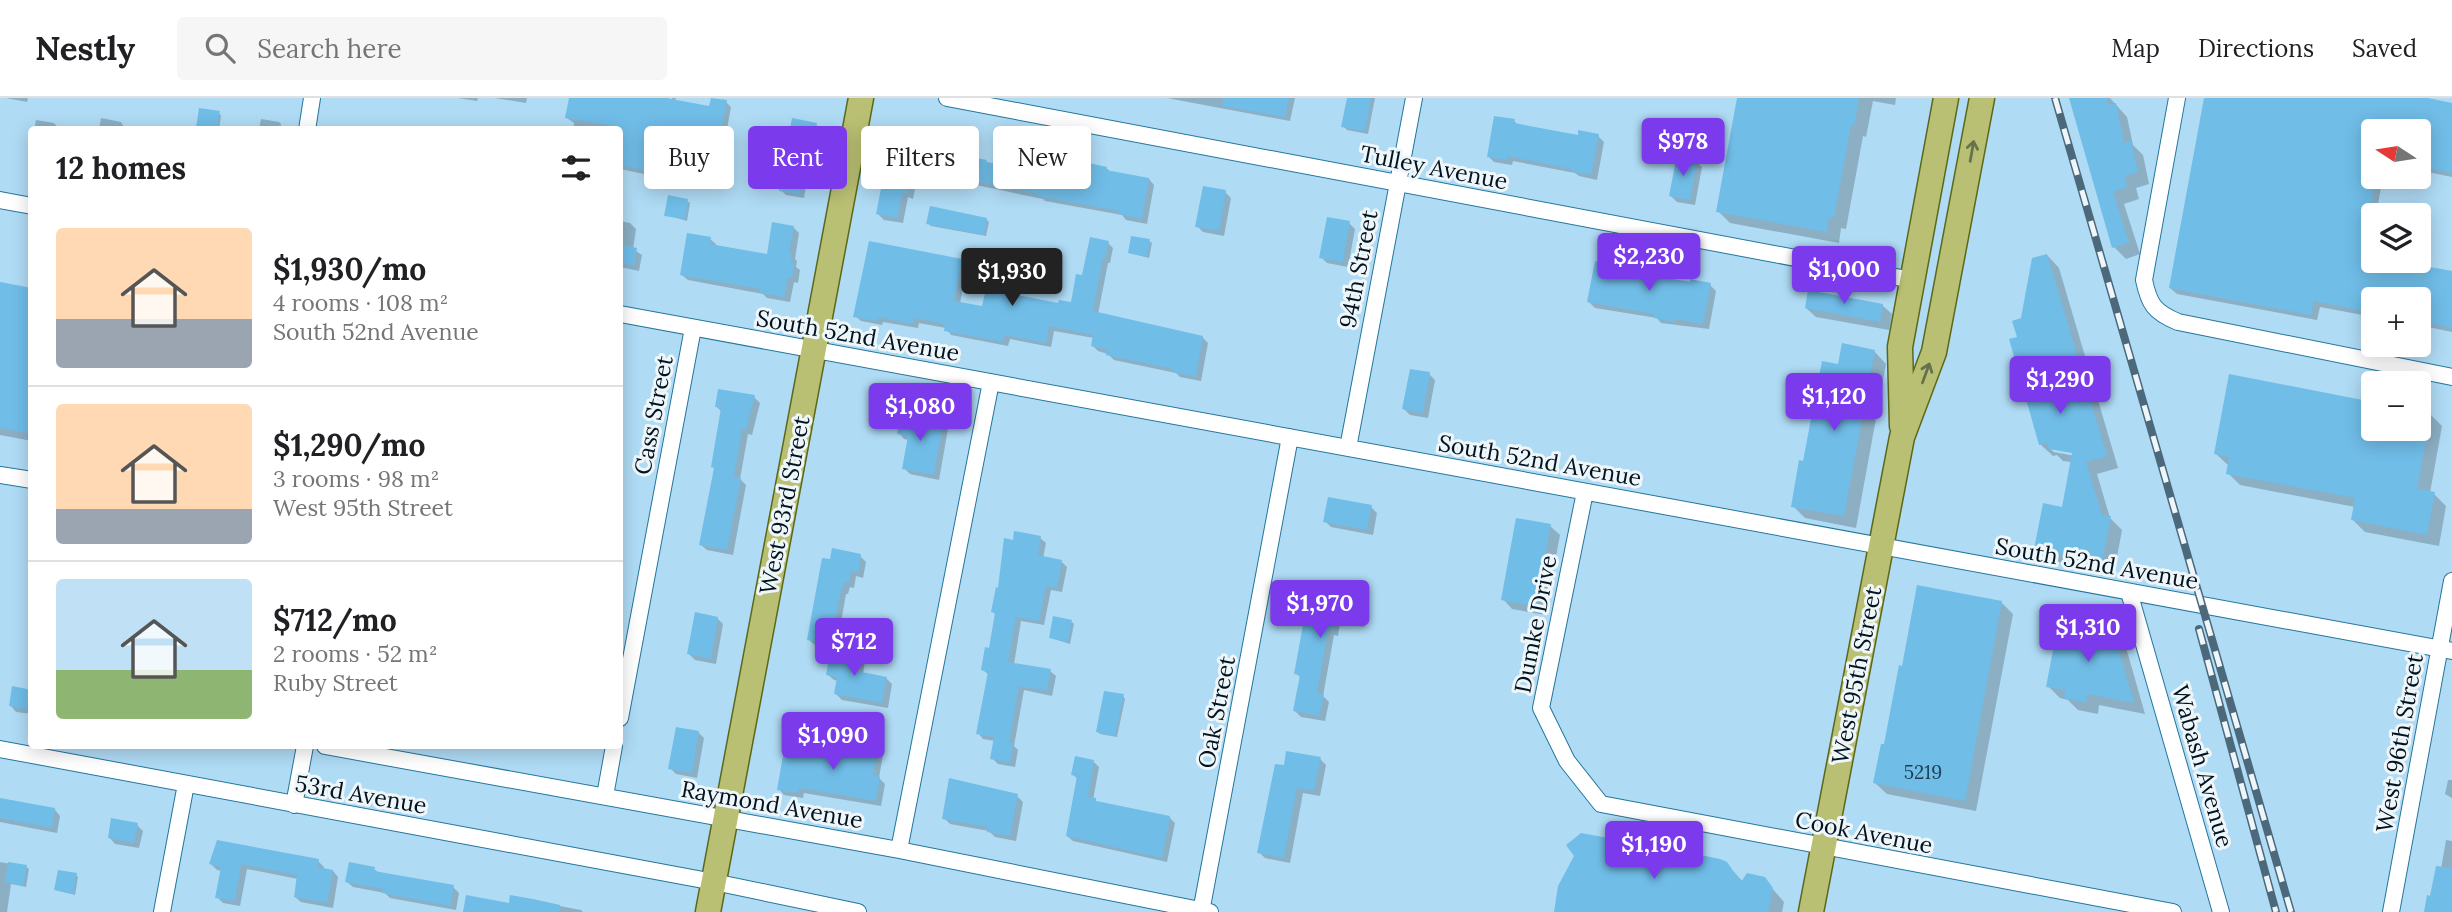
<!DOCTYPE html>
<html lang="en">
<head>
<meta charset="utf-8">
<style>
  :root { --surface:#fff; --page:#f6f6f6; --text:#202124; --muted:#757577; --line:#e0e0e0; --accent:#7c3aed }
  body { margin:0; font-family:Lora,serif; background:var(--page); color:var(--text); height:100vh; display:flex; flex-direction:column; font-size:26px; white-space:nowrap }
  * { box-sizing:border-box; margin:0 }
  p { font-size:23px; color:var(--muted) }
  .icon { flex:none; width:38px; height:38px; fill:none; stroke:currentColor; stroke-width:2; stroke-linecap:round; stroke-linejoin:round }
  .map { position:relative; flex:1; overflow:hidden }
  .side { position:absolute; left:28px; top:28px; width:595px; height:623px; display:flex; flex-direction:column; background:var(--surface); border-radius:7px; box-shadow:0 4px 18px #0003 }
  .side>* { flex:none }
  .banner { position:absolute; left:644px; top:28px; width:665px; height:63px; display:flex; gap:14px }
  .needle { width:46px; rotate:282deg }
  .controls { position:absolute; left:2361px; top:21px; display:grid; gap:14px }
  .controls a { display:grid; place-items:center; width:70px; height:70px; border-radius:7px; background:var(--surface); box-shadow:0 4px 18px #0003; font-size:35px }
  .price { position:absolute; translate:-50% -60px; padding:0 16px; border-radius:7px; background:var(--accent); color:#fff; font-size:23px; line-height:46px; filter:drop-shadow(0 2px 4px #0008) }
  .price::after { content:''; position:absolute; left:50%; top:42px; width:21px; height:16px; margin-left:-10px; background:inherit; clip-path:polygon(0 0,100% 0,50% 100%) }
  .price.selected { background:#222; color:#fff }
  ul { padding:0; list-style:none }
  li { display:flex; align-items:center; gap:21px; height:175px; padding:0 28px }
  li+li { border-top:2px solid var(--line) }
  li span { display:grid; place-items:center; flex:none; width:196px; height:140px; border-radius:7px; color:#555 }
  li>.icon { margin-inline-start:auto }
  span .icon { width:84px; height:84px; fill:#fffc; stroke-width:1 }
  li b { font-size:30px }
  h2 { display:flex; justify-content:space-between; align-items:center; height:84px; padding:0 28px; font-size:30px }
  .pill { padding:0 24px; border-radius:7px; background:var(--surface); box-shadow:0 4px 18px #0003; font-size:24px; line-height:63px }
  .pill.selected { background:var(--accent); color:#fff }
  header { display:flex; align-items:center; gap:42px; box-sizing:border-box; height:98px; padding:0 35px; background:var(--surface); border-bottom:2px solid var(--line) }
  header strong { font-size:33px }
  nav { display:flex; gap:38px; margin-inline-start:auto; font-size:24px }
  .search { width:490px; height:63px; background:var(--page); display:flex; align-items:center; gap:18px; box-sizing:border-box; padding:0 24px; border-radius:7px; color:var(--muted); font-size:26px }
  .map>svg:first-child { display:block }
  .shadow { fill:#0003; fill-rule:evenodd }
  .building { fill:#70bde8 }
  .lines { fill:none; stroke-linecap:round; stroke-linejoin:round }
  .street-casing { stroke:#24769d; stroke-width:18 }
  .primary-casing { stroke:#5b6819; stroke-width:27 }
  .street { stroke:#fff; stroke-width:16 }
  .primary { stroke:#bac073; stroke-width:24 }
  .rail-casing { stroke:#4b697b; stroke-width:8 }
  .rail { stroke:#eff6fa; stroke-width:5; stroke-dasharray:16; stroke-linecap:butt }
  .oneway { stroke:#66724d }
  .labels { text-anchor:middle; dominant-baseline:central; stroke-width:6; stroke-linejoin:round; paint-order:stroke }
  .number-label { font-size:19px; fill:#1c3e51 }
  .street-label { font-size:23px; fill:#00131f; stroke:#eff6fa }
</style>
</head>
<body>
<header>
<strong>Nestly</strong>
<div class="search"><svg class="icon" aria-label="search" viewBox="0 0 24 24"><circle cx="10" cy="10" r="6"/><path d="M15 15l6 6"/></svg>Search here</div>
<nav><a>Map</a><a>Directions</a><a>Saved</a></nav>
</header>
<div class="map">
<svg width="2452" height="814" viewBox="0 0 2452 814">
  <rect width="100%" height="100%" fill="#afdbf5"/>
  <path class="shadow" d="M6 0H28L27 4Z
    M458 0H478L477 3Z
    M495 0H527L526 5Z
    M570 0H669L667 9 671 10 672 0H676L675 3 711 10 726 4 731 9 724 48 684 41 677 83 620 71V32H573L574 25 567 20Z
    M1167 0H1295L1290 23Z
    M1348 0H1375L1368 36 1347 32 1343 28Z
    M1739 0H1896L1895 7 1873 3 1866 39 1863 38 1846 131 1841 130 1839 145 1730 125 1718 113Z
    M2071 0H2110L2127 19 2133 47 2143 57 2149 86 2136 90 2139 101 2124 106 2140 156 2126 161 2114 149Z
    M2206 0H2418L2452 7V79L2418 72V33H2373V79H2383L2376 117H2373V130L2368 159 2373 160V163H2388L2452 175V234L2418 227V201H2373V219L2320 209 2317 222 2177 196 2170 190Z
    M219 15 221 18 219 32H214Z
    M101 20 121 24 126 32H99Z
    M261 21 279 24 281 26 280 32H259Z
    M36 22 54 25 60 32H34Z
    M1514 23 1518 27 1579 39 1598 38 1604 44 1597 82 1579 78 1575 75 1513 63 1512 67 1494 64 1488 58Z
    M816 27 821 31 814 71 809 70 804 100 786 97 781 92Z
    M910 45 915 51 986 64 1082 85 1106 70 1111 74 1149 81 1154 87 1147 126 1126 122 1122 117 1045 103 1043 101 918 75 913 101 908 99 903 125 884 122 878 116Z
    M1696 63 1702 69 1695 107 1677 104 1671 98Z
    M1225 94 1231 100 1224 138 1203 134 1197 128Z
    M687 103 690 105 687 123 666 117Z
    M986 121 989 124 986 138 931 128 928 125Z
    M620 123 630 125 636 131 633 151 642 157 639 173 620 169Z
    M1349 125 1355 131 1348 169 1327 165 1321 159Z
    M793 129 799 135 795 161 797 163 796 169 800 172 798 185 794 184 790 204 767 200 763 196 688 182 682 177 710 141 716 146V149L768 158Z
    M1149 143 1152 145 1149 160 1130 155Z
    M1108 145 1113 150 1110 165H1108L1098 216 1202 239 1208 245 1201 283 1180 279 1176 275 1114 262 1108 256 1098 253 1093 248 1094 240 1054 233 1051 249 1010 241 1008 248 951 237 946 230 919 225 918 230 883 224 882 227 861 223 855 218 962 162 967 168 960 206 984 210 1073 206 1084 179Z
    M2047 157 2059 170 2118 370 2097 376 2110 420 2122 432 2114 475 2048 462 2036 450 2063 411 2072 364 2063 363 2057 357 2053 358 2040 346 2019 240 2022 221ZM2049 349 2081 355 2080 359 2054 354Z
    M1002 164 1004 167 1001 182 982 176Z
    M1649 175 1654 179 1710 187 1716 193 1709 231 1661 225 1657 220 1595 210 1589 204Z
    M0 185 32 191V343L0 337Z
    M1882 207 1892 216 1889 232 1816 219 1806 210Z
    M1874 253 1886 266 1856 430 1805 420 1793 408 1805 365Z
    M1429 276 1435 282 1428 320 1410 317 1404 311Z
    M754 299 760 305 752 337 748 336 740 381 746 387 733 457 707 452 701 447 715 371 722 314 717 309Z
    M2373 305V331H2418V314L2430 316 2442 328 2430 395 2434 396 2446 408 2439 448 2365 434 2353 422 2355 409 2240 387 2228 375V367L2215 355Z
    M943 326 948 331 939 382 910 376 904 370 909 342 904 341 899 335Z
    M1371 409 1377 415 1373 437 1331 429 1325 423Z
    M1550 428 1560 437 1545 517 1512 511 1503 501Z
    M1040 440 1046 445 1043 460 1061 463 1067 469 1062 494 1051 492 1044 527 1021 523 1014 566 1050 573 1056 578 1052 598 1024 592 1014 648 1018 652 1015 669 998 666 992 660 995 643 983 641 978 635 989 577 983 572 990 552 996 517 993 514 1014 444Z
    M860 458 866 464 863 480 856 478 854 490 850 489 848 496H846L836 553 859 557 865 563 863 576 886 580 892 586 888 610 842 602 836 596 838 583 834 582 828 577 833 551 815 547 809 542 824 462Z
    M1363 499 1369 505 1364 529 1340 525 1338 538 1334 537 1323 598 1329 604 1325 623 1301 619 1295 613 1301 580 1296 575 1304 530 1301 526Z
    M2001 504 2013 516 1976 713 1887 696 1875 685 1904 570Z
    M717 520 723 526 716 566 695 562 689 556Z
    M1072 524 1074 526 1070 546 1051 540Z
    M2112 533 2125 546 2145 616 2099 607 2098 616 2078 612 2068 602 2060 600 2048 588Z
    M32 594V616L16 614 11 608Z
    M1123 598 1125 601 1117 639 1100 636 1098 634Z
    M698 634 704 640 697 680 676 676 670 670Z
    M879 646 884 651 879 680 885 686 881 708 804 695 803 700 784 697 779 691 823 661 859 660Z
    M1320 661 1326 667 1320 698 1303 695 1290 765 1265 760 1259 754 1285 669Z
    M1093 663 1099 669 1093 702 1098 705 1169 719 1175 725 1167 764 1073 743 1067 738 1078 681 1073 677Z
    M2448 682H2452V700L2445 696Z
    M1017 698 1023 704 1016 743 995 739 989 733 950 726 944 720Z
    M0 702 55 712 60 718 57 735 0 724Z
    M137 727 143 733 139 750 115 746 110 740Z
    M2446 742 2452 743V814L2431 800 2441 771Z
    M1643 748 1671 750 1676 754 1726 765 1743 784 1764 781 1784 804 1782 814H1557Z
    M318 763 324 769 323 772 333 773 338 779 333 810 301 804 295 799 298 781 247 771 240 808 223 805 217 799 222 773 217 772 211 766Z
    M0 764 26 769 29 771 26 789 11 786 7 814H0Z
    M374 771 379 775 453 789 459 795 456 812 390 800 385 795 353 789 347 784Z
    M76 777 78 779 75 797 56 792Z
    M511 799 581 812 583 814H464L510 807Z"/>
  <path class="building" d="M569 0H666L709 8 711 0 727 2 719 44 680 37 672 79 620 67V32L607 30 608 27 565 20Z
    M1223 0H1289L1285 19 1222 8Z
    M1347 0H1371L1365 33 1341 29Z
    M1737 0H1859L1854 28 1851 27 1834 120 1829 119 1827 134 1716 114Z
    M2069 0H2107L2108 7 2116 5 2124 45 2131 43 2138 74 2125 78 2127 89 2113 94 2129 144 2112 150Z
    M2204 0H2428L2452 5V75L2418 68V33H2373V79H2376L2361 156 2373 158V163H2397L2452 173V230L2418 223V201H2373V215L2314 203 2311 217 2169 190Z
    M199 10 220 13 216 32 196 30Z
    M1494 18 1515 21 1514 25 1578 37V32L1599 36 1591 77 1571 73V71L1507 58V62L1487 59Z
    M792 20 817 25 809 67H805L800 96 779 93Z
    M891 40 911 44 910 48 987 62 986 64 1032 72V74L1080 83 1084 64 1107 69 1106 72 1149 80 1142 121 1118 116 1119 113 1037 98 1038 96 912 70 908 96 902 95 897 120 876 116Z
    M1677 57 1697 61 1690 102 1669 98Z
    M1203 88 1226 92 1219 133 1195 129Z
    M668 97 688 101 685 121 664 118Z
    M930 108 987 120 984 137 926 126Z
    M1327 119 1350 123 1343 164 1319 160Z
    M772 124 794 128 789 155 792 156 791 164 795 165 792 180 788 179 784 199 760 195V191L680 177 687 135 711 139 710 146 767 156Z
    M1131 138 1150 141 1147 159 1128 155Z
    M1090 139 1109 143 1105 161 1103 160 1093 213 1203 238 1196 279 1172 274 1173 271 1106 257 1107 252 1091 248 1093 237 1049 228 1046 245 1005 237 1003 244 944 233 945 226 914 220 913 226 878 219 877 223 853 219 869 143 962 161 954 203 982 208 986 191 1058 205 1059 202 1071 204 1076 176 1082 177Z
    M620 146 637 150 634 168 620 165Z
    M2047 156 2107 358 2086 364 2102 417 2111 418 2102 464 2034 451 2043 405 2062 409 2072 355 2049 351 2047 345 2039 347 2009 241 2017 239 2012 223 2021 220 2032 160Z
    M984 159 1003 163 999 180 980 176Z
    M1595 163 1650 173 1649 177 1690 184V181L1711 185 1703 226 1674 221V224L1654 220V216L1587 204Z
    M0 184 32 190V336L0 330Z
    M1808 192 1883 206 1880 224 1805 210Z
    M1842 245 1875 252 1844 418 1791 409 1799 362 1803 363 1822 263 1838 266Z
    M1410 271 1430 274 1423 315 1402 311Z
    M2229 276 2373 304V331H2428L2417 391 2435 394 2427 437 2351 422 2355 400 2226 376 2229 359 2214 356Z
    M718 291 755 297 746 332 742 331 734 379 741 380 727 452 699 447 714 370 711 369 721 310 715 309Z
    M900 316 943 324 934 377 902 371 908 338 897 336Z
    M1328 399 1372 407 1367 432 1323 424Z
    M1516 420 1551 426 1536 509 1501 502Z
    M1014 433 1041 438 1038 457 1062 462 1057 490 1046 488 1039 523 1016 519 1008 564 1051 571 1047 593 1019 588 1009 644 1013 645 1010 665 990 661 994 639 976 636 988 574 981 572 985 549 989 550 995 515 991 514 996 489 998 490 1004 440 1013 442Z
    M832 450 861 456 858 475 851 473 849 485 844 484 843 491H841L831 546 807 542 822 460 830 461Z
    M1917 487 2002 503 1965 703 1873 685 1881 646H1884L1899 567 1902 568Z
    M1312 488 1364 497 1359 525 1335 520 1333 533 1328 532 1317 595 1324 596 1319 618 1293 613 1300 577 1294 576 1303 527H1299L1304 501 1309 502Z
    M695 514 718 519 711 561 687 556Z
    M1053 518 1072 522 1068 544 1049 540Z
    M2059 521 2113 532 2134 605 2087 596 2086 605 2064 600 2065 592 2046 589Z
    M831 550 860 556 857 573 887 579 882 605 834 596 837 579 826 577Z
    M12 588 32 592V612L9 608Z
    M1104 593 1124 596 1115 638 1096 634Z
    M676 629 699 633 692 675 668 671Z
    M860 641 879 644 873 677 880 679 876 703 799 690 798 695 777 692 784 652 822 659 823 652 857 658Z
    M1286 653 1321 659 1314 693 1297 690 1284 760 1257 755 1275 666 1284 667Z
    M1075 658 1094 662 1088 699 1096 700V703L1170 718 1162 760 1066 738 1077 678 1071 677Z
    M949 680 1018 696 1010 738 987 734 988 729 942 721Z
    M0 700 55 710 52 730 0 720Z
    M111 720 138 725 134 745 108 740Z
    M1581 735 1641 746 1642 743 1672 748 1671 751 1720 761 1727 764 1741 784 1747 775 1765 779 1773 790 1768 814H1554L1558 788 1574 758 1566 747Z
    M217 742 319 761 318 769 333 772 327 805 294 799 297 777 241 766 235 803 215 800 221 769 209 766Z
    M8 764 27 767 23 788 5 784Z
    M349 764 375 769 374 773 454 787 450 808 382 795 383 791 345 784Z
    M2436 768 2452 770V814H2424L2427 797 2430 798Z
    M58 772 77 775 73 796 54 792Z
    M466 797 509 805 510 797 533 801 560 807V814H463Z"/>
  <g class="lines">
    <defs>
      <path id="street" d="M947 0 1912 182
        M2177 0 2144 182C2149 206 2154 214 2178 224L2452 279
        M307 32 312 0
        M0 102 32 108
        M620 216 2452 553
        M1348 350 1414 0
        M0 377 32 382
        M1585 394 1541 610 1567 663 1601 706 2173 814
        M2129 494 2221 814
        M620 620 693 230
        M325 648 899 752 1210 814
        M0 651 714 784 858 814
        M605 698 614 648
        M294 707 305 648
        M899 752 991 284
        M162 814 186 686
        M1201 814 1290 339
        M2391 814 2452 483"/>
      <path id="primary" d="M1902 328 1900 249 1946 0
        M708 814 861 0
        M1811 814 1902 339 1934 254 1982 0"/>
    </defs>
    <use href="#street" class="street-casing"/>
    <use href="#primary" class="primary-casing"/>
    <use href="#street" class="street"/>
    <use href="#primary" class="primary"/>
    <defs>
      <path id="rail" d="M2055 0 2291 814
        M2199 531 2276 814"/>
    </defs>
    <use href="#rail" class="rail-casing"/>
    <use href="#rail" class="rail"/>
  </g>
  <defs><path id="oneway-shaft" d="M-6 0H5M1.5-3L5.5 0L1.5 3" fill="none" stroke-width="1.6" stroke-linecap="round" stroke-linejoin="round" transform="scale(1.75)"/></defs>
  <g class="oneway">
    <use href="#oneway-shaft" transform="translate(1972 53) rotate(-80)"/>
    <use href="#oneway-shaft" transform="translate(1926 275) rotate(-70)"/>
  </g>
  <g class="labels">
    <g class="number-label">
      <text x="1923" y="674">5219</text>
    </g>
    <g class="street-label">
      <text transform="translate(1434 69) rotate(11)">Tulley Avenue</text>
      <text transform="translate(1358 171) rotate(-79)">94th Street</text>
      <text transform="translate(858 237) rotate(10)">South 52nd Avenue</text>
      <text transform="translate(653 317) rotate(-79)">Cass Street</text>
      <text transform="translate(1540 362) rotate(10)">South 52nd Avenue</text>
      <text transform="translate(784 407) rotate(-79)">West 93rd Street</text>
      <text transform="translate(2097 465) rotate(10)">South 52nd Avenue</text>
      <text transform="translate(1535 526) rotate(-79)">Dumke Drive</text>
      <text transform="translate(1856 577) rotate(-79)">West 95th Street</text>
      <text transform="translate(1216 614) rotate(-79)">Oak Street</text>
      <text transform="translate(2399 645) rotate(-80)">West 96th Street</text>
      <text transform="translate(2203 668) rotate(74)">Wabash Avenue</text>
      <text transform="translate(361 696) rotate(10)">53rd Avenue</text>
      <text transform="translate(772 706) rotate(10)">Raymond Avenue</text>
      <text transform="translate(1864 734) rotate(11)">Cook Avenue</text>
    </g>
  </g>
</svg>
<div class="controls">
<a><svg class="needle" viewBox="-14 -14 28 28"><path d="M0-13l5 13h-10z" fill="#e53935"/><path d="M0 13l5-13h-10z" fill="#757577"/></svg></a>
<a><svg class="icon" aria-label="layers" viewBox="0 0 24 24"><path d="M12 4l9 5-9 5-9-5zM3 14l9 5 9-5"/></svg></a>
<a>+</a>
<a>−</a>
</div>
<b class="price" style="left:1683px;top:80px">$978</b>
<b class="price" style="left:1649px;top:195px">$2,230</b>
<b class="price" style="left:1844px;top:208px">$1,000</b>
<b class="price selected" style="left:1012px;top:210px">$1,930</b>
<b class="price" style="left:2060px;top:318px">$1,290</b>
<b class="price" style="left:1834px;top:335px">$1,120</b>
<b class="price" style="left:920px;top:345px">$1,080</b>
<b class="price" style="left:1320px;top:542px">$1,970</b>
<b class="price" style="left:2088px;top:566px">$1,310</b>
<b class="price" style="left:854px;top:580px">$712</b>
<b class="price" style="left:833px;top:674px">$1,090</b>
<b class="price" style="left:1654px;top:783px">$1,190</b>
<div class="banner">
<a class="pill">Buy</a>
<a class="pill selected">Rent</a>
<a class="pill">Filters</a>
<a class="pill">New</a>
</div>
<section class="side">
<h2>12 homes<svg class="icon" aria-label="filters" viewBox="0 0 24 24"><path d="M4 7h16M4 17h16"/><circle cx="9" cy="7" r="2"/><circle cx="15" cy="17" r="2"/></svg></h2>
<ul>
<li><span style="background:linear-gradient(#ffd9b3 65%,#9aa5b1 0)"><svg class="icon" aria-label="home" viewBox="0 0 24 24"><path d="M3 11l9-7 9 7M6 9v11h12V9"/></svg></span><div><b>$1,930/mo</b><p>4 rooms · 108 m²</p><p>South 52nd Avenue</p></div></li>
<li><span style="background:linear-gradient(#ffd9b3 75%,#9aa5b1 0)"><svg class="icon" aria-label="home" viewBox="0 0 24 24"><path d="M3 11l9-7 9 7M6 9v11h12V9"/></svg></span><div><b>$1,290/mo</b><p>3 rooms · 98 m²</p><p>West 95th Street</p></div></li>
<li><span style="background:linear-gradient(#bfe0f5 65%,#8fb573 0)"><svg class="icon" aria-label="home" viewBox="0 0 24 24"><path d="M3 11l9-7 9 7M6 9v11h12V9"/></svg></span><div><b>$712/mo</b><p>2 rooms · 52 m²</p><p>Ruby Street</p></div></li>
</ul>
</section>
</div>
</body>
</html>
